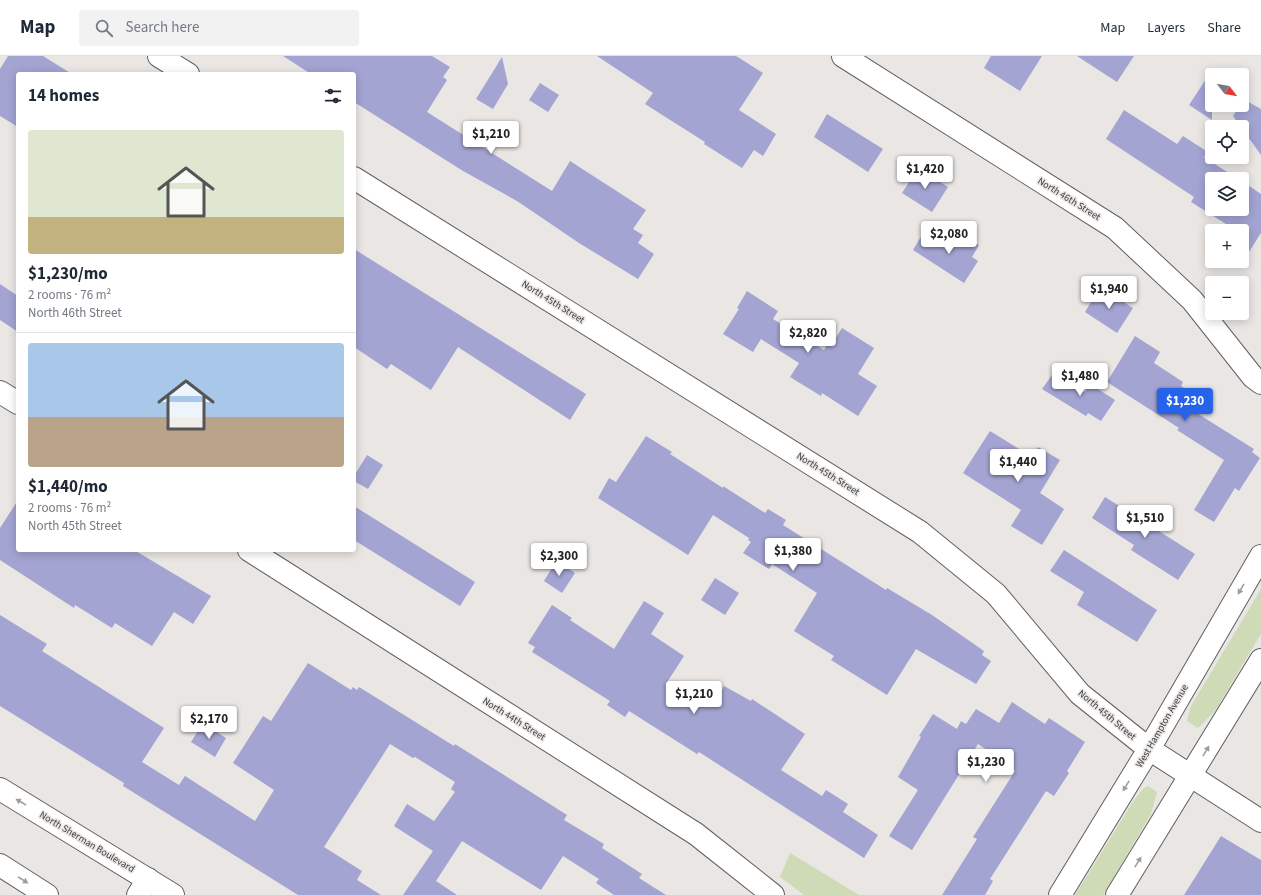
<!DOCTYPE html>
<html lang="en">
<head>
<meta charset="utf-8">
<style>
  :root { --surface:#fff; --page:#f2f2f3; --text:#1f2937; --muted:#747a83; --line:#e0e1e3; --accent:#2563eb }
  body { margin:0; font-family:"Source Sans 3",sans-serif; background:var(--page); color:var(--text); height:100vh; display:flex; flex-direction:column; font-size:15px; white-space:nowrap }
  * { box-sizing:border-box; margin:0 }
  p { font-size:13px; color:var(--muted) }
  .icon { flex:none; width:22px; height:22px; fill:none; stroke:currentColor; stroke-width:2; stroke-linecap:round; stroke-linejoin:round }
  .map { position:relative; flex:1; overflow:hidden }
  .side { position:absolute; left:16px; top:16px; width:340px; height:480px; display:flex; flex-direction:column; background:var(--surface); border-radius:4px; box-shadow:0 2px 10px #0003 }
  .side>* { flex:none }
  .needle { width:26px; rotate:121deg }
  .controls { position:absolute; left:1205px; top:12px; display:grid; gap:8px }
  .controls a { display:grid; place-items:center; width:44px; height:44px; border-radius:4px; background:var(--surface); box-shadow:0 2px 10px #0003; font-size:20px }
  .price { position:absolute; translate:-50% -34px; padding:0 9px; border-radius:4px; background:#fff; color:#222; font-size:13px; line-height:26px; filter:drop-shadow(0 1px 2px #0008) }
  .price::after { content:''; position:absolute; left:50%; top:24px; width:12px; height:9px; margin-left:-6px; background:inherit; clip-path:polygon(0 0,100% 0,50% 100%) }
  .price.current { background:var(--accent); color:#fff }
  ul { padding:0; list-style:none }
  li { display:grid; align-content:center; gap:8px; height:212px; padding:0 12px }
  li+li { border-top:1px solid var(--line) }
  li span { display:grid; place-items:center; height:124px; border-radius:4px; color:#555 }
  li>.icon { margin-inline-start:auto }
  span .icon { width:72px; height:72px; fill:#fffc; stroke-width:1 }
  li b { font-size:17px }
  h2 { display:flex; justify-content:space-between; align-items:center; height:48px; padding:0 12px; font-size:17px }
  header { display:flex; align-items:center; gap:24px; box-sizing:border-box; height:56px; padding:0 20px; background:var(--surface); border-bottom:1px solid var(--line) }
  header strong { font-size:19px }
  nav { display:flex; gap:22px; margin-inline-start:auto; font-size:14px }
  .search { width:280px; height:36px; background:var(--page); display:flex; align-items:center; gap:10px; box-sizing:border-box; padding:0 14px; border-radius:4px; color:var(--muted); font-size:15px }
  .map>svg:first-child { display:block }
  .green { fill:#cfdbb7 }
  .building { fill:#a3a4d2 }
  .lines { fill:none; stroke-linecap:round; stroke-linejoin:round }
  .minor-casing { stroke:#625f5e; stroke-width:24 }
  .major-casing { stroke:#625f5e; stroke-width:24 }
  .minor { stroke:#fff; stroke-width:22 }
  .major { stroke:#fff; stroke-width:22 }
  .oneway { fill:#9e9d9d }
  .labels { text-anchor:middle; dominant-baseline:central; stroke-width:3; stroke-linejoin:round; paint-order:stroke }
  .street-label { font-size:10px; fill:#3d3b3b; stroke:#e9e6e4 }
</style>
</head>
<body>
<header>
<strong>Map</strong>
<div class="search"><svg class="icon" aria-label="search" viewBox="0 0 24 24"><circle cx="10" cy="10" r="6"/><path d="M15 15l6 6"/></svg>Search here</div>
<nav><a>Map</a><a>Layers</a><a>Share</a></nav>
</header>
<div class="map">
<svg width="1261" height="839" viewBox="0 0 1261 839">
  <rect width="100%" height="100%" fill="#e9e6e4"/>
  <path class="green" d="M1261 533V578L1215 655 1198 672 1187 665 1191 650Z
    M1148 730 1157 736 1151 758 1103 839H1075L1134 744 1144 732Z
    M790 797 859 839H804L780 821Z"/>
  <path class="building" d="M8 0H43L72 18H18V71L0 60V13Z
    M283 0H432L450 11 443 21 447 24 427 56 552 135 570 105 646 154 633 173 643 179 638 187 654 198 638 223 579 187 517 145 463 115 354 46V18H311Z
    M597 0H736L763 17 739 54 776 78 763 100 754 94 742 112 704 88 705 86 645 48 653 37Z
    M991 0H1042L1020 35 984 12Z
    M1077 0H1134L1117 26Z
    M502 1 508 28 493 53 476 43Z
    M1212 14V64L1189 49Z
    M540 27 559 39 548 56 529 44Z
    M1243 43 1261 53V99L1233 60 1240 49H1242Z
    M1124 54 1177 88 1183 80 1208 96 1204 101 1238 123H1212V153H1242V125L1261 138V177L1242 207V175H1237L1191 146 1194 141 1106 83Z
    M827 58 883 93 868 116 814 81Z
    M918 112 948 131 932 156 902 137Z
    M925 174 953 192 962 179 979 189 972 201 978 205 964 227 913 194Z
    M354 193 586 338 570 364 458 291 431 334 391 308 387 313 354 291Z
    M0 228 18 240V276L0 264Z
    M1100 231 1133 252 1117 277 1085 256Z
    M747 235 778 255 773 263 824 294 832 281 835 283 842 272 874 292 858 318 877 330 858 360 822 337 821 340 790 321 799 307 761 283 753 296 723 278 739 253 737 252Z
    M1135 280 1160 296 1154 307 1183 326 1181 330 1191 337 1184 349 1254 393 1252 396 1260 402 1239 435 1235 432 1214 466 1194 454 1224 404 1177 374 1179 372 1107 326Z
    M1054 316 1085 336 1090 328 1115 344 1101 365 1088 357 1086 360 1042 333Z
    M990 375 1032 401 1038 391 1060 404 1040 437 1064 453 1042 489 1011 470 1021 454 963 417Z
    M646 380 672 396 670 398 723 432V430L765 457 768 453 786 464 783 469 886 534 887 532 932 559 984 595 982 599 991 605 976 628 916 593 887 639 831 604 834 600 794 575 817 537 772 508 769 513 743 497 751 486 748 484 749 482 713 459 688 499 598 442 609 422 616 426Z
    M367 399 383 409 368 433 354 425V420Z
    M1105 441 1195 498 1178 524 1131 494 1134 489 1092 462Z
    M18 444V494H134L211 540 193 568 174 556 152 590 115 567 112 572 75 549 74 552 0 504V472Z
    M354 450 475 526 460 550 354 484Z
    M1064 494 1157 554 1137 586 1077 549 1084 536 1050 515Z
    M556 505 575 517 562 537 544 525Z
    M715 522 739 537 725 559 701 544Z
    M644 545 664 557 651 578 684 600 666 628 701 650 704 646 710 650 713 646 715 647 724 630 751 645 752 643 805 678 781 714 822 740 826 734 848 748 843 756 878 779 864 802 699 696 697 698 629 655 625 661 607 649 610 645 532 596 535 591 528 587 552 549 572 562 570 564 614 593Z
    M0 559 47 588 42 595 164 672 142 706 179 729 185 720 255 765 274 734 233 707 263 660 271 665 308 607 351 634 353 631 357 634 359 631 454 690 455 688 567 759 564 764 604 788 602 792 642 818 639 822 666 839H614L596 827 599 823 563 800 541 834 462 785 436 825 457 839H403L433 795 394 770 407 748 434 765 455 736 451 733 455 726 415 701 413 702 390 688 324 791 362 815 357 824 381 839H298L123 730 124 727 0 650Z
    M1012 646 1045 668 1049 662 1085 686 1067 715 1069 717 1054 740 1046 735 990 823 993 825 985 839H942L977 783 973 781 1015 715 1012 713 1013 711 978 688 912 794 889 780 918 734 898 721 921 681 919 680 933 658 957 673 961 665 966 668 976 653 999 667Z
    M203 667 226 682 215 701 191 686Z
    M1221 780 1261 804V839H1184Z"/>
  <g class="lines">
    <defs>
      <path id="minor" d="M159 0 188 18
        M843 0 1115 172 1192 244 1253 321 1261 327
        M354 122 920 476 996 538 1080 638 1149 693 1261 765
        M0 336 18 347
        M249 494 696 778 773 839
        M138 839 148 823"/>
      <path id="major" d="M0 733 173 839
        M0 809 47 839
        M1060 839 1149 693 1261 500
        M1117 839 1261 604"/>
    </defs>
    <use href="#minor" class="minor-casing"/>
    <use href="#major" class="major-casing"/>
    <use href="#minor" class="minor"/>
    <use href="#major" class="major"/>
  </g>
  <defs><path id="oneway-solid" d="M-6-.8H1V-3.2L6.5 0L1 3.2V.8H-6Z"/></defs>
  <g class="oneway">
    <use href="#oneway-solid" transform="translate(1241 533) rotate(120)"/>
    <use href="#oneway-solid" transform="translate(1206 695) rotate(-59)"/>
    <use href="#oneway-solid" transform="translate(1126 730) rotate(121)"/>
    <use href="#oneway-solid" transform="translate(21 746) rotate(-149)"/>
    <use href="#oneway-solid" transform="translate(1138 806) rotate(-58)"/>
    <use href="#oneway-solid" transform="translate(23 824) rotate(32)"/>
  </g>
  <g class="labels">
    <g class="street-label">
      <text transform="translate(1069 143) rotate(32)">North 46th Street</text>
      <text transform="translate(553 246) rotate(32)">North 45th Street</text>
      <text transform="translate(828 418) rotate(32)">North 45th Street</text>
      <text transform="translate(1107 659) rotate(40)">North 45th Street</text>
      <text transform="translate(514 663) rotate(32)">North 44th Street</text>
      <text transform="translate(1162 670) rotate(-60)">West Hampton Avenue</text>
      <text transform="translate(87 786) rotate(31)">North Sherman Boulevard</text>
    </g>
  </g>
</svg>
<div class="controls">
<a><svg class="needle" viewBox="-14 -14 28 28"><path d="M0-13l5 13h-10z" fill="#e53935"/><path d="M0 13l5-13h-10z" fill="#747a83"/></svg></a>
<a><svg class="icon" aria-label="locate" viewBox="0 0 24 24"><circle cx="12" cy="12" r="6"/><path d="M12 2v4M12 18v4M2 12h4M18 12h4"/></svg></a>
<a><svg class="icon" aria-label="layers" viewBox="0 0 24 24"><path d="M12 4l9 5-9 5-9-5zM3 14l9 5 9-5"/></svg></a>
<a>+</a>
<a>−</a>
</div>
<b class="price" style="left:491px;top:99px">$1,210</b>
<b class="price" style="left:925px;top:134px">$1,420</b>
<b class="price" style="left:949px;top:199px">$2,080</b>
<b class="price" style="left:1109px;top:254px">$1,940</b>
<b class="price" style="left:808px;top:298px">$2,820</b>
<b class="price" style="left:1080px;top:341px">$1,480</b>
<b class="price current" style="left:1185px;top:366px">$1,230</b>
<b class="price" style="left:1018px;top:427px">$1,440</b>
<b class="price" style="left:1145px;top:483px">$1,510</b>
<b class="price" style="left:793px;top:516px">$1,380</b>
<b class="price" style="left:559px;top:521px">$2,300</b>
<b class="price" style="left:694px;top:659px">$1,210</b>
<b class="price" style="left:209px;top:684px">$2,170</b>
<b class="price" style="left:986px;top:727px">$1,230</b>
<section class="side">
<h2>14 homes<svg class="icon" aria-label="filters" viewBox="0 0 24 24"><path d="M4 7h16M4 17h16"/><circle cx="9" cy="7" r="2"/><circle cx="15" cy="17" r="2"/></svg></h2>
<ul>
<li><span style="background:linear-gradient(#dfe7d0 70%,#c2b280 0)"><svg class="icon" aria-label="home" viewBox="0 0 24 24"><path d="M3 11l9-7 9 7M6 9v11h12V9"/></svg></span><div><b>$1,230/mo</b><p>2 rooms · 76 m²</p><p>North 46th Street</p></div></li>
<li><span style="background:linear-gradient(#a9c7e8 60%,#b9a48a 0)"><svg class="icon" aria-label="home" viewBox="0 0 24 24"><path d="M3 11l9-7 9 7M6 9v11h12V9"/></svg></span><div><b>$1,440/mo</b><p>2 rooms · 76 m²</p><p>North 45th Street</p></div></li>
</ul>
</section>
</div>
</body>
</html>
